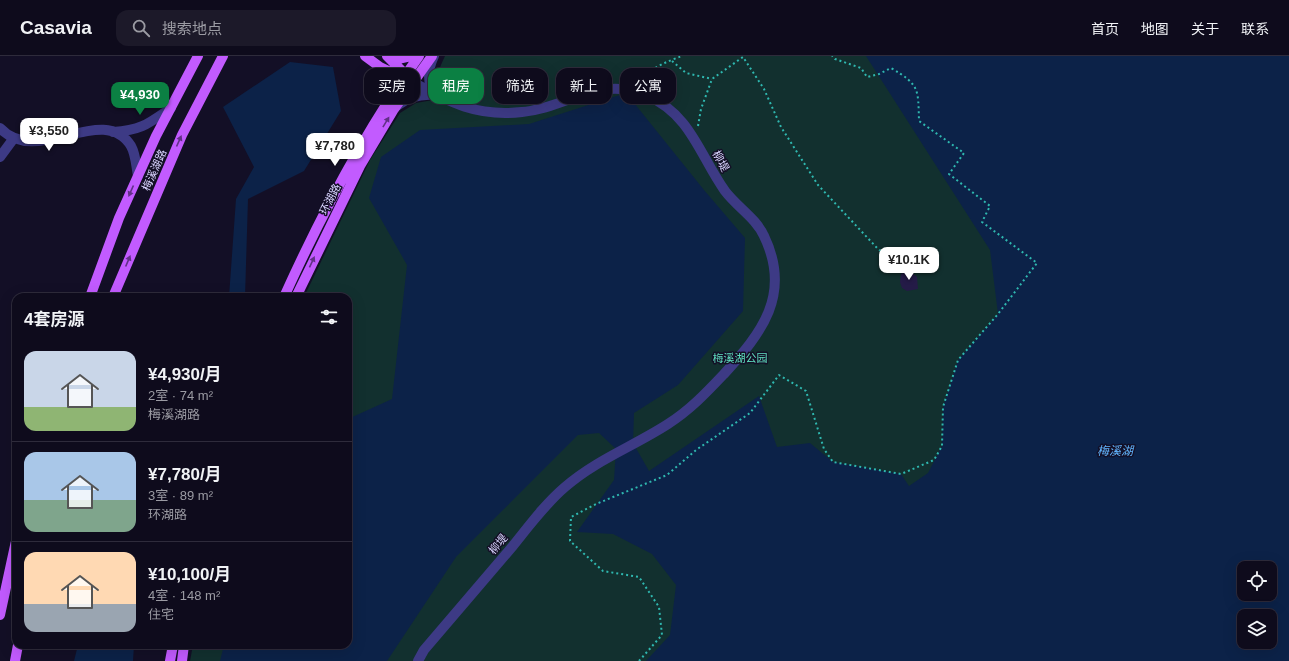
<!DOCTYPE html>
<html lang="zh">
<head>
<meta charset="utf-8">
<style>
  :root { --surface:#0e0b1c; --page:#1c1929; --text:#f1f3f6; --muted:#9b9ba3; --line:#2e2b3b; --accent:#0b8043 }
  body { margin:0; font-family:Helvetica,"Noto Sans SC",sans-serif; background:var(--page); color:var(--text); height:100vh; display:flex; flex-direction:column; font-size:15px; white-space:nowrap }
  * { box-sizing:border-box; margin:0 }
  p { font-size:13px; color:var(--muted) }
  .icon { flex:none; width:22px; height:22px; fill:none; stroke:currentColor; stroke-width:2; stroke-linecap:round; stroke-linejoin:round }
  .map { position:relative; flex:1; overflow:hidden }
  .drawer { position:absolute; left:12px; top:237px; width:340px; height:356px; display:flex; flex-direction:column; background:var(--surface); border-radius:12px; box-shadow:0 4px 16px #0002,0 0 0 1px var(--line) }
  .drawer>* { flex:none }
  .hud { position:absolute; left:364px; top:12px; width:380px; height:36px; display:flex; gap:8px }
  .fabs { position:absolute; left:1237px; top:505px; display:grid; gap:8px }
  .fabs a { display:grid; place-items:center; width:40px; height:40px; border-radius:8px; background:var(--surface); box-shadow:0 4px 16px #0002,0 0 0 1px var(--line); font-size:20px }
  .price { position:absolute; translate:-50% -34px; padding:0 9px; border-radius:8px; background:#fff; color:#222; font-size:13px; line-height:26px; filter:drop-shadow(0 1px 2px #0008) }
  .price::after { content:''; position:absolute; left:50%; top:24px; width:12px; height:9px; margin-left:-6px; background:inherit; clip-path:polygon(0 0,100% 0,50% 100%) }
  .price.active { background:var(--accent); color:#fff }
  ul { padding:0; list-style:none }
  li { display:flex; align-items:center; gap:12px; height:100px; padding:0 12px }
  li+li { border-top:1px solid var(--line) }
  li span { display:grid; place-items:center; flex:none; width:112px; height:80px; border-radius:12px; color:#555 }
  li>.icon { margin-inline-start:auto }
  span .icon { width:48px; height:48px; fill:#fffc; stroke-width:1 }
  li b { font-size:17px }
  h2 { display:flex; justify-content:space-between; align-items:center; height:48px; padding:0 12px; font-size:17px }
  .pill { padding:0 14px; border-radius:12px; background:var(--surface); box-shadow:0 4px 16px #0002,0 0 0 1px var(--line); font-size:14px; line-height:36px }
  .pill.active { background:var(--accent); color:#fff }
  header { display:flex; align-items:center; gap:24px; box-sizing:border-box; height:56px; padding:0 20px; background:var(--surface); border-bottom:1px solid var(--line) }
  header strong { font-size:19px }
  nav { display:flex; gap:22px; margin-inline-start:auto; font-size:14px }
  .search { width:280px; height:36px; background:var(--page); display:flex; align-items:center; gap:10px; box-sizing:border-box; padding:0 14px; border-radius:12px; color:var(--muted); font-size:15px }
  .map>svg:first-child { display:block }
  .green { fill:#12302f; fill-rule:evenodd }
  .water { fill:#0c2248; fill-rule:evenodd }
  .building { fill:#241b47 }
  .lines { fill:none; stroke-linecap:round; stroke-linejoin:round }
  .path { stroke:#2fb8b0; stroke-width:2; stroke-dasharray:2 3; stroke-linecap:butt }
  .minor { stroke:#3d3a85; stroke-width:10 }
  .major { stroke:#c25bff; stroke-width:10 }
  .oneway { fill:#623188 }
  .labels { text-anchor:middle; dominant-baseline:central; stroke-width:3; stroke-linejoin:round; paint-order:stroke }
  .street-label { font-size:11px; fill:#d9d4ff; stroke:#130f26 }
  .park-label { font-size:11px; fill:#5fe0c0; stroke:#130f26 }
  .water-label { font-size:12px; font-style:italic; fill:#62b6ff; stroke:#130f26 }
</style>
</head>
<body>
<header>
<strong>Casavia</strong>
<div class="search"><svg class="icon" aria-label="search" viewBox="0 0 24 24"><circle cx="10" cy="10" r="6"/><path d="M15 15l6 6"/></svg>搜索地点</div>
<nav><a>首页</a><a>地图</a><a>关于</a><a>联系</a></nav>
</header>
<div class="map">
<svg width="1289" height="605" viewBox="0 0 1289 605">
  <rect width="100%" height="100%" fill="#130f26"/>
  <path class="green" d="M445 0H1289V605H190L193 589H348V241H304L370 104 400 57 416 47 433 44 440 34C435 21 439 13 445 0ZM1244 512H1270V538H1244ZM1244 560H1270V586H1244Z"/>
  <path class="water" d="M866 0H1289V605H646L670 579 676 529 652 498 613 478 577 476 614 424 616 393 599 377 578 379 456 501 387 605H220L224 589H348V363L392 343 407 209 369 142 381 101 420 74 529 68 626 37 704 134 745 182 743 255 678 329 634 357 633 387 649 415 759 340 777 391 810 387 833 406 901 418 909 430 928 417 942 390 943 351 958 304 998 258 990 194ZM1244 512H1270V538H1244ZM1244 560H1270V586H1244Z
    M290 6 333 11 341 55 304 115 248 143 245 241H229L236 143 254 111 223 51Z
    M78 589H134L133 605H74Z"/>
  <path class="building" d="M909 214 917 221 918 233 907 235 902 232 900 226 901 218Z"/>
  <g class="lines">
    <path class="path" d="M672 5 686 17 712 23
      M643 27C647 12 669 5 682 0
      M698 70 701 53 712 23 743 1 764 33 781 71 818 129 878 193 909 214
      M639 605 662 579 659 551 639 521 603 515 570 485 571 461 596 448 667 419 696 394 750 357 779 319 806 335 824 393 833 406 901 418 934 404 942 390 943 351 958 304 998 258 1037 207 982 166 990 150 949 118 964 97 919 65C918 33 920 29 891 12L879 18 867 21 861 12 835 3 832 0"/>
    <path class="minor" d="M434 0C428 13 426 28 436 39
      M413 26C450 47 478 61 522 56 567 52 600 18 648 40 691 59 700 100 725 135 737 151 756 162 764 180 792 238 762 277 724 318 706 337 690 354 668 368 634 390 596 404 565 431 545 448 529 470 512 491 483 525 453 560 424 594L418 605
      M397 50C408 41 420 38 434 39
      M0 72C37 112 103 45 131 90 136 99 136 110 138 120
      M113 76C142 74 148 68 171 52
      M0 101 14 82"/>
    <path class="major" d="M365 0 380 11 409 25
      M387 0 409 22
      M387 0 399 3 412 0
      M380 11C386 22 389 33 385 45
      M90 241 119 162 156 80 198 0
      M113 241 182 79 223 0
      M284 241C322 157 365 75 419 0
      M296 241 360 110 394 53 432 0
      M0 559 16 485
      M15 605 18 589
      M170 605 173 589
      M182 605 184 589"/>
  </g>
  <defs><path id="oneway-solid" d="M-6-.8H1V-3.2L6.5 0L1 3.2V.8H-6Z"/></defs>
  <g class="oneway">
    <use href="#oneway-solid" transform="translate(386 66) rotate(-59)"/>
    <use href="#oneway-solid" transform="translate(179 85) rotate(-66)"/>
    <use href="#oneway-solid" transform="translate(131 135) rotate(114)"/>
    <use href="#oneway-solid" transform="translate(128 205) rotate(-67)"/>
    <use href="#oneway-solid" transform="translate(312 206) rotate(-65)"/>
  </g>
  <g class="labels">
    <g class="street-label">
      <text transform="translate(721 105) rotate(61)">柳堤</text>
      <text transform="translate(154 114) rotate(-66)">梅溪湖路</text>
      <text transform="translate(330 143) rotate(-63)">环湖路</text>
      <text transform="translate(498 488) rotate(-50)">柳堤</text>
    </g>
    <g class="park-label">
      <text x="740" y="302">梅溪湖公园</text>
    </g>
    <g class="water-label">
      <text x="1115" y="395">梅溪湖</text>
    </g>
  </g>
</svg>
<div class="fabs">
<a><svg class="icon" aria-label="locate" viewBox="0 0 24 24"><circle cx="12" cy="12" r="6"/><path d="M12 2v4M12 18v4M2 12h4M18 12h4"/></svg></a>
<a><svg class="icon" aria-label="layers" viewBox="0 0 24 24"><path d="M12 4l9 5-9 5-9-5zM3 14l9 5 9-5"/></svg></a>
</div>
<b class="price active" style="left:140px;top:60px">¥4,930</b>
<b class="price" style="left:49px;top:96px">¥3,550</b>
<b class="price" style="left:335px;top:111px">¥7,780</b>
<b class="price" style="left:909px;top:225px">¥10.1K</b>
<div class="hud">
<a class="pill">买房</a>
<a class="pill active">租房</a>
<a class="pill">筛选</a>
<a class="pill">新上</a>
<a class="pill">公寓</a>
</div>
<section class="drawer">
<h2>4套房源<svg class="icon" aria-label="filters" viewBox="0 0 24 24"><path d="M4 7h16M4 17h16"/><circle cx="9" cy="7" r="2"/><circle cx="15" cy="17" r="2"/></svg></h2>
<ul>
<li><span style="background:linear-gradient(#c9d6e8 70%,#8fb573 0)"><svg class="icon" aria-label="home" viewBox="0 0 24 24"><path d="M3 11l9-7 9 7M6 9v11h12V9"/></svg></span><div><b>¥4,930/月</b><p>2室 · 74 m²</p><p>梅溪湖路</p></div></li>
<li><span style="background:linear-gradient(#a9c7e8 60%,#7fa58c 0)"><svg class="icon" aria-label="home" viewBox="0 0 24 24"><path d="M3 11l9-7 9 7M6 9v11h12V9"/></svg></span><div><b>¥7,780/月</b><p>3室 · 89 m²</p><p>环湖路</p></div></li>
<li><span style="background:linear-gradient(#ffd9b3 65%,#9aa5b1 0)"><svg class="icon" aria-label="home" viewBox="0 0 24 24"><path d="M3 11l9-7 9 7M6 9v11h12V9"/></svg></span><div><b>¥10,100/月</b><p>4室 · 148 m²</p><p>住宅</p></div></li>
</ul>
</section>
</div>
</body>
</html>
